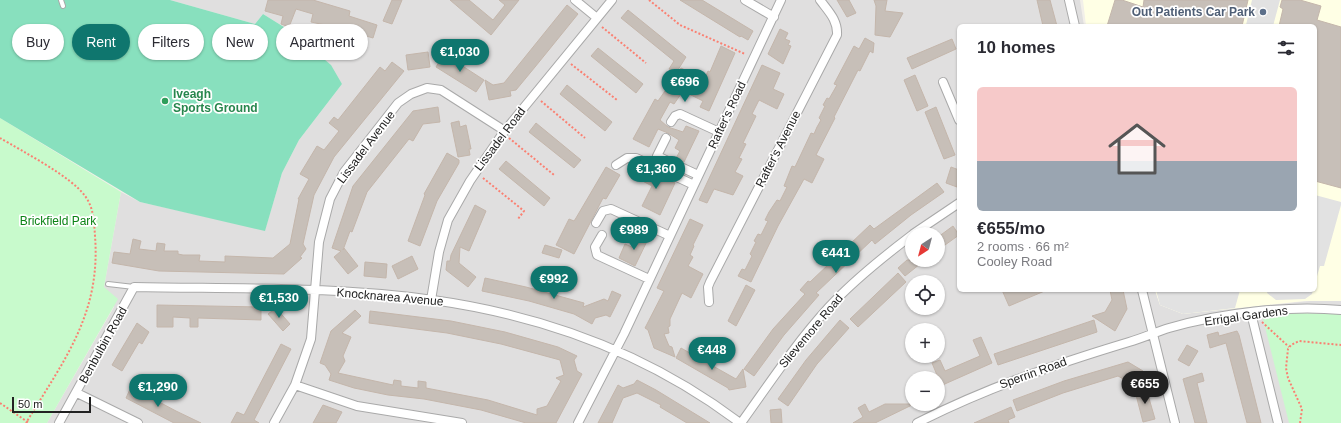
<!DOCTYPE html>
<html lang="en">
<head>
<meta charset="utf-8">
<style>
  :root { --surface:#fff; --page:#f2f2f3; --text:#2b2b33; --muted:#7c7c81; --accent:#0f766e }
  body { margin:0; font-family:Arial,sans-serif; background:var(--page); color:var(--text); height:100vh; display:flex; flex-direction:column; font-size:15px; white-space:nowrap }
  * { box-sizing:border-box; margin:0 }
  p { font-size:13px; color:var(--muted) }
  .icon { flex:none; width:22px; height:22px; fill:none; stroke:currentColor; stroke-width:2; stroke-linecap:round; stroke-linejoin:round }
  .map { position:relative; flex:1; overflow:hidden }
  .panel { position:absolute; left:957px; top:24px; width:360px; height:268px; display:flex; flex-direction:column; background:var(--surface); border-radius:6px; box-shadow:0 1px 3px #0004 }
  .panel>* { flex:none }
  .top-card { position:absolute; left:12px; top:24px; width:380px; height:36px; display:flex; gap:8px }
  .needle { width:26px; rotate:216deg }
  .fabs { position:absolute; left:905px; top:227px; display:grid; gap:8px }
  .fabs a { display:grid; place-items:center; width:40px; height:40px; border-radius:50%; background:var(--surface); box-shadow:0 1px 3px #0004; font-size:20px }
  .scale { position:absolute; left:12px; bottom:10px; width:79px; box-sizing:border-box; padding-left:4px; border:2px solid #222; border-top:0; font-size:11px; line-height:14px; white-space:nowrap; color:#222; -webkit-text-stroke:3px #fff; paint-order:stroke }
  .price { position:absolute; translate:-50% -34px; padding:0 9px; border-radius:14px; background:var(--accent); color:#fff; font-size:13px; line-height:26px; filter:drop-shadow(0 1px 2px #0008) }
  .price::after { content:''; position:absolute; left:50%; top:24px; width:12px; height:9px; margin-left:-6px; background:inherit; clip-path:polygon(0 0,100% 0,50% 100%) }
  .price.selected { background:#222; color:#fff }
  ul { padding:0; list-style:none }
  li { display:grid; align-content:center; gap:8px; height:212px; padding:0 20px }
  li span { display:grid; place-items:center; height:124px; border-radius:6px; color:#555 }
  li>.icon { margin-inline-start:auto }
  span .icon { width:72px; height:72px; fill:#fffc; stroke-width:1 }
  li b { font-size:17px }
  h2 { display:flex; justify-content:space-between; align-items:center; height:48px; padding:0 20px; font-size:17px }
  .chip { padding:0 14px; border-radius:18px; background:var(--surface); box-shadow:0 1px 3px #0004; font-size:14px; line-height:36px }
  .chip.selected { background:var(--accent); color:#fff }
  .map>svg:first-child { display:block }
  .residential { fill:#e0dfdf; fill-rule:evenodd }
  .education { fill:#ffffe5 }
  .park { fill:#c8facc }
  .pitch { fill:#88e0be }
  .parking { fill:#e2e2e2 }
  .building { fill:#c7bfb8; stroke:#c4b6ab }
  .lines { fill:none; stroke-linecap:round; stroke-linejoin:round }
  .lane-casing { stroke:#a9a9a9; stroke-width:6 }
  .street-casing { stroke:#a9a9a9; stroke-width:10 }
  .path { stroke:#fa8072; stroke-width:2; stroke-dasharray:2 2; stroke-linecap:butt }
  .lane { stroke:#fff; stroke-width:4 }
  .street { stroke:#fff; stroke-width:8 }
  .service-dot { fill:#5c6f8a; stroke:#fff; stroke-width:1.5 }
  .leisure-dot { fill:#2e9e5b; stroke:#fff; stroke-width:1.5 }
  .labels { text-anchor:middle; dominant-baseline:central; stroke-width:3.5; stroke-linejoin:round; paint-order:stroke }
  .service-label { font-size:12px; font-weight:bold; fill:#4e5e75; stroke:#fff; text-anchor:end }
  .leisure-label { font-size:12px; font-weight:bold; fill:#27864d; stroke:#fff; text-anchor:start }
  .street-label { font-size:12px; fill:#222; stroke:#fff }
  .park-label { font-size:12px; fill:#0c8416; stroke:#fff }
</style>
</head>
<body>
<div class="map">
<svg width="1341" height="423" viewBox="0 0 1341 423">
  <rect width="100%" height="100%" fill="#f2efe9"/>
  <path class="residential" d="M170 0H1080L1084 26H959V290H1155L1160 305 1183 314 1235 308 1332 299 1341 301V423H47L114 307 104 287 121 192 140 202 265 230 282 173 299 140 342 84 305 44 292 32 263 14 255 24ZM912 234H938V260H912ZM912 282H938V308H912ZM912 330H938V356H912ZM912 378H938V404H912Z"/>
  <path class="education" d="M1083 0H1341V301H1304L1183 314 1160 305 1155 290H1315V26H1086Z"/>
  <path class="park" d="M0 118 121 192 104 287 118 299 47 423H0Z
    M1295 313 1341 314V423H1289L1262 315Z"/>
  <path class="pitch" d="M0 0H170L255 24 263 14 292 32 331 65 342 84 299 140 282 173 265 231 140 202 0 118Z"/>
  <path class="parking" d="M1252 0H1280L1273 26 1246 25Z
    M1315 195 1341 202V205L1324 266H1320L1315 283Z
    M1156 290H1240L1235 308 1183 314 1160 305Z
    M1268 290 1302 291 1313 290 1312 294 1305 299 1276 300 1267 293Z"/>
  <path class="building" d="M268 0H313L350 11 349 16 377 25 373 38 356 33 354 40 342 36 344 29 311 22 313 14 296 9 289 27 281 24 283 16 265 11Z
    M392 0H402L392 24 383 21Z
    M450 0H469L493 20 505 5 499 0H519L491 35Z
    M680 0H702L753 31 748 40 741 36 740 37Z
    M837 0H849L856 13 847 17Z
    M874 0H887L885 11 903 13 890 37 875 35 876 6Z
    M1037 0H1050L1057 26H1043Z
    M1115 0H1122L1143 7 1144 0H1248L1242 26H1107Z
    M1282 0H1300L1321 6 1317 20 1341 27V188L1315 181V26H1279L1283 9 1280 7Z
    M567 5 578 14 535 67 516 90 510 91 511 96 489 100 485 80 493 85 504 83Z
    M628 10 686 57 676 73 669 69 674 61 621 18Z
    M780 29 788 33 785 39 790 41 788 45 791 46 783 64 768 54Z
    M865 38 874 43 873 53 870 51 860 71 858 70 834 117 835 118 816 155 824 159 812 183 804 179 778 226 751 282 738 276 742 269 745 270 752 256 750 254 756 242 754 241 758 234 761 235 768 221 765 220 769 212 777 200 780 201 787 187 784 186 792 166 795 167 811 133 814 134 817 127 821 120 819 118 825 106 823 105 827 98 829 99 837 85 834 84 854 46 859 49Z
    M952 39 956 49 912 69 907 58Z
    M721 46 735 53 709 111 700 107 703 101 683 91 674 104 670 102 660 120 668 127 683 132 686 126 699 131 684 162 676 158 680 151 675 148 679 140 668 133 658 129 649 147 633 139 655 99 658 101 681 68 704 80 708 71 710 72Z
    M598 48 643 84 636 93 591 56Z
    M428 52 430 67 408 70 406 55Z
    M444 54 484 80 476 92 436 67Z
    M392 62 404 71 334 157 314 195 303 244 306 249 300 257 302 258 284 274 159 271 112 263 114 252 130 254 133 239 141 241 139 249 156 251 157 243 165 244 164 251H178V254L183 255H200L199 261 225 262V256L273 258 290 244 299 199H298L309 179 300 174 317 146 324 150 339 131 329 123 334 117 338 120 380 67 385 71Z
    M762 65 780 73 773 89 784 94 777 109 759 100 752 114 756 116 743 143 746 144 739 158 742 159 735 172 743 176 733 195 714 189 707 203 699 200Z
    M915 75 928 106 917 111 904 80Z
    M567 85 612 122 605 131 560 94Z
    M438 107 440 122 423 124 413 141 409 139 367 192 352 232 350 231 343 250 344 248 358 266 348 274 334 257 341 251 332 248 353 186 413 111Z
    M936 107 955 155 944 159 925 112Z
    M459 121 460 127 466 125 471 149H469L470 155 458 157 451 123Z
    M536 123 581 160 574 168 529 132Z
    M447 153 459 160V163L437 201 420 246 408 241 425 195 424 194Z
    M506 161 550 198 544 206 499 169Z
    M641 166 675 183 660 215 642 206 652 186 635 177Z
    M606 167 620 175 606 199 603 198 574 254 556 245 569 219 574 221 576 218Z
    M951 167 959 170 957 187 946 183Z
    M937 183 944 192 911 215 875 244 872 240 816 293 819 295 784 335 754 376 744 369 773 329 805 294 800 290 808 281 810 282 870 225 874 229Z
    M475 205 486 211 469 251 460 247 459 263 476 277 468 287 446 270 447 261H450L451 255Z
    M690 219 703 225 693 245 694 246 690 255 693 257 688 266 703 274 691 298 682 293 670 319V326L668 327 669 333 664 334 669 346 672 347 675 357 654 348 648 330 645 328 664 291 657 288Z
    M953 226 959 235 938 250V237Z
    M643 232 650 235 635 266 619 258 625 244 634 248 636 246Z
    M545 245 562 250 559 258 542 253Z
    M412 256 418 269 398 279 392 266Z
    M907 260H925L905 276 898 268Z
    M365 262 387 264 386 278 364 276Z
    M898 273 906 282 858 327 850 319Z
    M485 278 526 287 584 303 583 307 604 299 608 301 612 291 621 295 610 317 606 315 595 318 592 324 574 314 529 301 482 291Z
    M746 285 755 290 736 326 728 321Z
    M1002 290H1047L1009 306Z
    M1110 290H1123L1127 309 1115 331 1092 316 1105 312 1112 300Z
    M157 305 261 307V320L198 318V327H190V318L173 317V327H157Z
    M276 308 290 324 283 331 268 314Z
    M355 310 361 316 342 333 351 337 343 356 345 361 338 373 393 385 394 380 401 381V386L418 388V381L426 382V388L488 400 537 415V409L547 406 561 381 556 378 564 375 560 360 501 344 447 333 369 323 370 311 451 321 505 332 558 347 577 356 574 360 577 371 582 374 556 423H526L481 410 424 399 388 395 354 388 329 380 331 374 325 365 320 363 331 331Z
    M840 320 849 328 817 364 788 406 778 399 806 360Z
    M1094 320 1097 332 998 365 994 354Z
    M137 323 149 332 142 344 139 342 122 371 112 365Z
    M1237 331 1239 335 1261 423H1247L1226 343 1210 348 1207 335 1218 332 1219 336Z
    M981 337 992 363 938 387V378H930L937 375 932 363 940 360 945 371 980 356 973 340Z
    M281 344 291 349 254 420 259 423H231L237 412 244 415Z
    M1187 345 1198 351 1189 366 1178 360Z
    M681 348 736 379 743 369 746 387 729 390 728 388 676 358Z
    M1128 362 1143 371 1134 385 1118 376 1063 393 1017 411 1013 400 1064 381Z
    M1202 373 1204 381 1197 383 1207 423H1195L1183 379Z
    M637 380 656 390 710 423H687L660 407 661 405 637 393 623 398 612 423H598L618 385 623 388 634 384Z
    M131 387 176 411 201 423H174L126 398Z
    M1146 388 1155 419 1143 422 1135 391Z
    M865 404 869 412 885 404H914L875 423H853L863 417 858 408Z
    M323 405 342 412 336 423H313Z
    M1011 407 1015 417 1008 420 1009 423H974Z
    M781 409 782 423H771L770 410Z"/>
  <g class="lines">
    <defs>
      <path id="lane" d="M61 0 63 6
        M108 284 134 287"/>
      <path id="street" d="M575 0 597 18
        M745 0 774 17
        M1069 0 1075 26
        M943 82 959 120
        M671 122 675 116 680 114 719 132
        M666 138 657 156 698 175
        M616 165 627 158H636L694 185
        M596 223 603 211 611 209 670 236
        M913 234 959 203
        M602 235 595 247 597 255 649 279
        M1142 290 1175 423
        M431 300 439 252 448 220 470 181 503 133 612 0
        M709 302 708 287 710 282 837 35C838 20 828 11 820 0
        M1251 313 1278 423
        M295 385 357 406 462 423
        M77 393 138 423
        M59 423 134 287C233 289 334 286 433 300 546 316 649 354 740 423
        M274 423 295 385 311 339 319 242 330 199 344 172 398 103 411 94 427 88 441 90 505 131
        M578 423 624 334 781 0
        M741 423C769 384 796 343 829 307 854 280 883 257 912 235
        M917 423C986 388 1056 364 1129 342 1143 338 1156 332 1169 328 1221 313 1288 305 1341 310"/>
    </defs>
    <use href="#lane" class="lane-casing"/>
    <use href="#street" class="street-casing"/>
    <path class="path" d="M649 0 680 25 745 54
      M602 27 646 63
      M571 64 617 100
      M541 101 585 138
      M0 138C22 151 72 177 85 196 94 208 94 222 95 236 101 314 64 360 26 423
      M509 138 554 175
      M483 178 524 211 518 219
      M1262 322 1289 347
      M0 403 29 423
      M1300 423 1302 409 1288 378 1286 368 1288 349 1291 345 1299 341 1341 345"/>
    <use href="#lane" class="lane"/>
    <use href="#street" class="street"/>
  </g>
  <circle class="service-dot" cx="1263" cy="12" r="4"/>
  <circle class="leisure-dot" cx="165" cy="101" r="4"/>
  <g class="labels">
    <g class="service-label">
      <text x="1255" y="12">Out Patients Car Park</text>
    </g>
    <g class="leisure-label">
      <text x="173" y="94">Iveagh<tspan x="173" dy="14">Sports Ground</tspan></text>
    </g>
    <g class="street-label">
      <text transform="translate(727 115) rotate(-65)">Rafter's Road</text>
      <text transform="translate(500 139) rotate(-53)">Lissadel Road</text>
      <text transform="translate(366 147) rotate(-53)">Lissadel Avenue</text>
      <text transform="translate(778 149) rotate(-63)">Rafter's Avenue</text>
      <text transform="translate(390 297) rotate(5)">Knocknarea Avenue</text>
      <text transform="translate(1246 316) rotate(-8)">Errigal Gardens</text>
      <text transform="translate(811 331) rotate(-50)">Slievemore Road</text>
      <text transform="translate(103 345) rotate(-61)">Benbulbin Road</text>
      <text transform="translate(1033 373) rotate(-20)">Sperrin Road</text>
    </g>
    <g class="park-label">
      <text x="58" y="221">Brickfield Park</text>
    </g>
  </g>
</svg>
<div class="fabs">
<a><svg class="needle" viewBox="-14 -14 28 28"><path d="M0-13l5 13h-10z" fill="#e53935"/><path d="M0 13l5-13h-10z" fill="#7c7c81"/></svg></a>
<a><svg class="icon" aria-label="locate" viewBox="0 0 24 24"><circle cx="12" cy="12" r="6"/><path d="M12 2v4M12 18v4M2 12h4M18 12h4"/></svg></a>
<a>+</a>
<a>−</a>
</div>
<div class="scale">50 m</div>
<b class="price" style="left:460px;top:73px">€1,030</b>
<b class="price" style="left:685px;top:103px">€696</b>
<b class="price" style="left:656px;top:190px">€1,360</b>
<b class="price" style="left:634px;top:251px">€989</b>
<b class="price" style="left:836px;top:274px">€441</b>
<b class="price" style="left:554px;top:300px">€992</b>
<b class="price" style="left:279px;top:319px">€1,530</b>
<b class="price" style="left:712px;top:371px">€448</b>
<b class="price selected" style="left:1145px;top:405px">€655</b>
<b class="price" style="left:158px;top:408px">€1,290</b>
<div class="top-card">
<a class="chip">Buy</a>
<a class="chip selected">Rent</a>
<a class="chip">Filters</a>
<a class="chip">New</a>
<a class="chip">Apartment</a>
</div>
<section class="panel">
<h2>10 homes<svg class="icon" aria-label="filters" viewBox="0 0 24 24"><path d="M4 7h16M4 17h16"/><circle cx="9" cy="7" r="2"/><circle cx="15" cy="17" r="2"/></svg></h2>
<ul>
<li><span style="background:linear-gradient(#f6c9c9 60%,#9aa5b1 0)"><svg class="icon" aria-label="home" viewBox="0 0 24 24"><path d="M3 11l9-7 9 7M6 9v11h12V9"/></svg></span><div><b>€655/mo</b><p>2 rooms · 66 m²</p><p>Cooley Road</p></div></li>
</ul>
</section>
</div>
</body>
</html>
